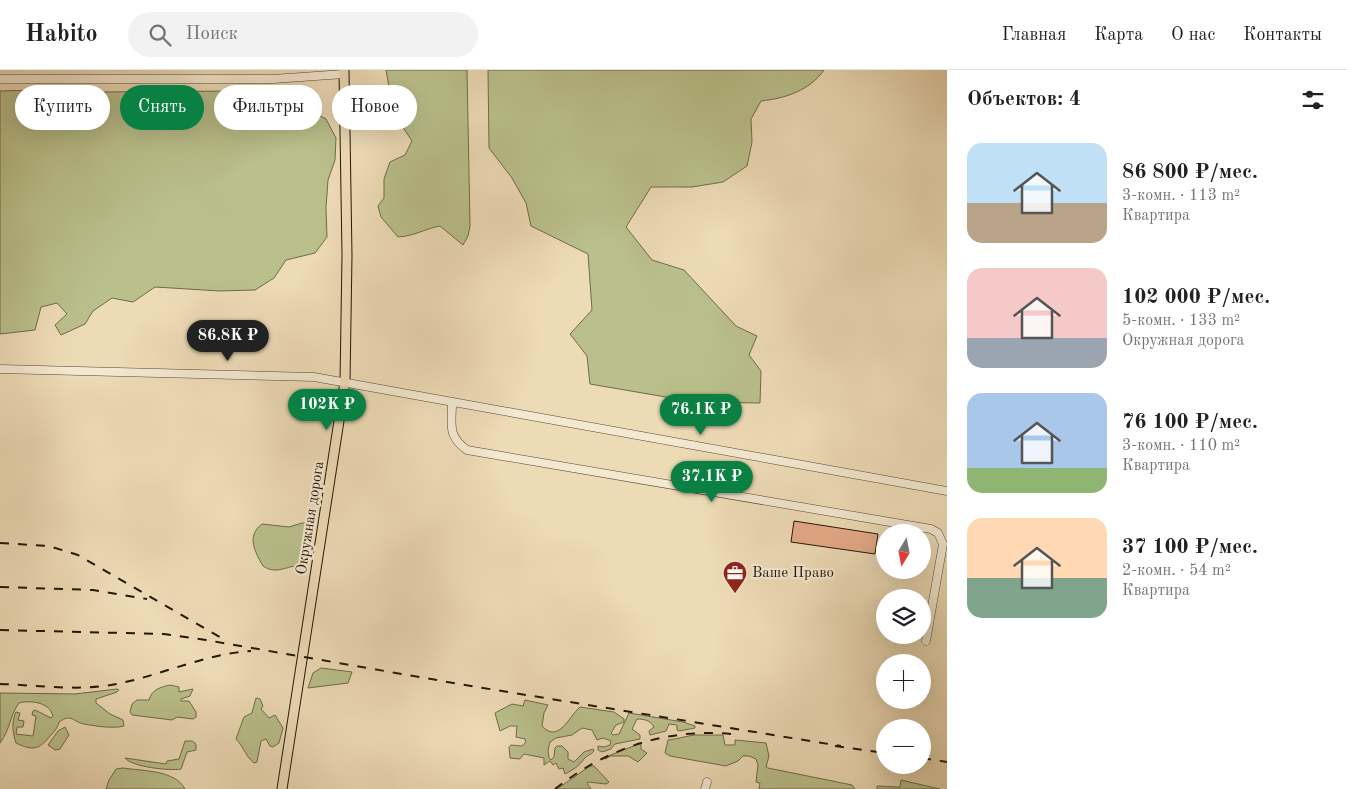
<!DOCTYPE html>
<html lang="ru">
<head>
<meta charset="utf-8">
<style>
  :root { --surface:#fff; --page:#f2f2f2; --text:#202124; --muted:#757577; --line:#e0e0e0; --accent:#0b8043 }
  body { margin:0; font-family:"Old Standard TT",serif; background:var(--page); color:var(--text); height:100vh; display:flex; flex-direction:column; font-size:19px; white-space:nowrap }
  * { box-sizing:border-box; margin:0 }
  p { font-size:16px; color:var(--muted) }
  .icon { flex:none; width:28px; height:28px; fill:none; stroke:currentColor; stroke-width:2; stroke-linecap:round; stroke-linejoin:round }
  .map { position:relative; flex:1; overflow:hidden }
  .side { display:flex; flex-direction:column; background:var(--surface); width:400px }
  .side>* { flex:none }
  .top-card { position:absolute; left:15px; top:15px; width:475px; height:45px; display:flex; gap:10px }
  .needle { width:32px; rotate:190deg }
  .fabs { position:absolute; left:876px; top:454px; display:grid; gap:10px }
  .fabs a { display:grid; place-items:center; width:55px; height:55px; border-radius:50%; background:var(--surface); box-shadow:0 5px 20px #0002; font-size:25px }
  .price { position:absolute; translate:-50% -42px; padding:0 11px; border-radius:18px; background:var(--accent); color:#fff; font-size:16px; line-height:32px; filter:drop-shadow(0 1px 2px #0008) }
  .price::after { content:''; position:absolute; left:50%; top:30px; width:15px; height:11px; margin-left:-8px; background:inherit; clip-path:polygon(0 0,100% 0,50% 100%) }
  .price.active { background:#222; color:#fff }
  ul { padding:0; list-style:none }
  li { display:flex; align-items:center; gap:15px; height:125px; padding:0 20px }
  li span { display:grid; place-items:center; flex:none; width:140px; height:100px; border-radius:15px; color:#555 }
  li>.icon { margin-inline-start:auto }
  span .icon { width:60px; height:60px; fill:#fffc; stroke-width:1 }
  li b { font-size:21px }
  h2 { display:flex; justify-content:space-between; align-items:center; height:60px; padding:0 20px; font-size:21px }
  .chip { padding:0 18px; border-radius:22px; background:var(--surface); box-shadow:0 5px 20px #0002; font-size:18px; line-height:45px }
  .chip.active { background:var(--accent); color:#fff }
  header { display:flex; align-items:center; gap:30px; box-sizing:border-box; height:70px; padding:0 25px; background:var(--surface); border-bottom:1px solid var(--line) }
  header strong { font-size:24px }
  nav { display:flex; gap:28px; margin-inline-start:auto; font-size:18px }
  .search { width:350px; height:45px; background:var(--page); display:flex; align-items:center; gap:12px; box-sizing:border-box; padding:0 18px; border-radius:28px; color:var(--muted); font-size:19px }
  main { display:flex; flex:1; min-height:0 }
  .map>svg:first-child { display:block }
  .green { fill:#bac08c; stroke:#706a49 }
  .building { fill:#e6ab8a; stroke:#251506 }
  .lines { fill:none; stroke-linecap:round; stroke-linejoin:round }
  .minor-casing { stroke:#574632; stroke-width:9 }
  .major-casing { stroke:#251506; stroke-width:11 }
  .minor { stroke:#f3e8d0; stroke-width:8 }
  .major { stroke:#eddbb6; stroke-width:9 }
  .rail { stroke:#251506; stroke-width:2; stroke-dasharray:9 9; stroke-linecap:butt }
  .labels { text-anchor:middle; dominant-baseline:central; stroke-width:4.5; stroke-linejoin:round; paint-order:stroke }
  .street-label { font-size:15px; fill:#251506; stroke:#f3e8d0 }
  .poi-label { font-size:15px; fill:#251506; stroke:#f3e8d0; text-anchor:start }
</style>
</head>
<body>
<header>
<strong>Habito</strong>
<div class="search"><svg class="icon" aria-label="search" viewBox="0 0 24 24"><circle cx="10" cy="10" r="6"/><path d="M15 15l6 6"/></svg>Поиск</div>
<nav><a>Главная</a><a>Карта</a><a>О нас</a><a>Контакты</a></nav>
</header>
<main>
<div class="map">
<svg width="947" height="719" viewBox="0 0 947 719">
  <rect width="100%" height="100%" fill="#eddbb6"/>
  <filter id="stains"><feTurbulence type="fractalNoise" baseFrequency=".004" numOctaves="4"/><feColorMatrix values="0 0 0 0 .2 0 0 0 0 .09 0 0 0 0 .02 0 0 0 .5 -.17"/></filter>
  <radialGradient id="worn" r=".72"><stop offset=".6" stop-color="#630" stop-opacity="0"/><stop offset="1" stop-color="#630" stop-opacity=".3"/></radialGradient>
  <path class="green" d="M386 0H467L470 156 468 166 463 175 440 156C424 159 415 166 398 167L381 147 378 136 384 128V109L390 92 405 85 412 71 394 44Z
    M488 0H824C809 21 786 28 761 31L751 49 752 72 747 96 723 112 692 117H651L626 157 652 190 684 200 736 256 757 266 749 285 761 301 760 333 695 332 590 314 587 286 570 264 592 240 588 184 531 156 526 133 512 108 489 78Z
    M72 19 82 26 103 22 238 21 296 33 326 49 336 68 335 90 328 110 326 138 327 167 315 183 286 190 274 208 255 220 220 221 155 217 133 232 112 228 93 241 85 254 61 265 55 255 67 244 57 233 41 237 35 260 0 264V21Z
    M302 453H309L312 461 306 498C302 498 298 495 295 496 283 498 275 504 263 496 255 482 246 466 262 454L289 457Z
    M321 598 352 602 348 613 308 618 313 603Z
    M170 615 179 617V622L193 619 190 626 181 629V631H189L196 642V647L193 649 177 647 172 650 132 645 130 642 132 634 137 630H149C152 619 161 617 170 615Z
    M117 619 119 620 117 622 96 629V633L110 644 123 650 124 656C113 659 96 656 84 654 73 652 72 643 59 652 58 657 55 661 51 665 39 680 33 681 16 673 13 664 11 652 16 642L20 643 18 650 24 651 23 657H17L16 664 33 666 36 646 32 645 33 641 35 640 51 648 53 646C49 632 31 630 19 633 9 647 11 658 0 673V623L75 624Z
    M256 628 260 629 263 636 261 639 269 648 275 645 283 658 279 673 273 677 270 676 266 669 261 671 257 692 254 693C246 687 244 677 236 669L244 647 252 643Z
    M525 630 548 635 544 643 542 656C559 674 569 646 580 637L614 642 624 649V652L616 655 611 663 613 665 619 664 629 643 683 652 695 656V658L679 661 677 660V655L669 654 666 661 650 665 649 661 654 657C650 650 644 649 637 649L632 659 640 665V669L615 674 611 679 602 682 598 680V676L604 677 610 675 611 671 603 668 597 670 592 660 582 658 572 665 556 668 550 672 548 680 549 688 551 690 554 687 555 678 557 676H562L568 682V689L574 692 584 682 593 679 594 681C591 685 587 685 584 689 579 696 573 700 565 704L563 698 559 699 556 693 553 695 550 691 544 695V688L524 684 520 689 510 688 509 677 511 675 522 676 526 672 525 669 516 667 517 656H510L500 661 495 643 512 634 523 636Z
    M65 657 69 665 60 679 55 680 48 675 58 661Z
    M695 665H723L725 675H735V670L766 673 769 686 766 697 768 698 852 715 855 719H759L760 713 756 712 758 695 756 689 749 686H743L738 691 726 696 670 686 665 683 668 670C678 669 686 666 695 665Z
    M185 671H192L196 674V680L187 682 181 699C170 701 132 697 125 688L166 694 167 691 179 689Z
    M641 673V679L647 683 638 692 628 686H610L606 689 603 688Z
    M590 696H594L609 712 606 714 588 712 587 713 591 719H557Z
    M123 698C143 701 175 700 185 719H106L109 710 116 699Z
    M901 710 940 719H877V716L900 717Z"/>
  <path class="building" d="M794 451 878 464 875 484 791 472Z"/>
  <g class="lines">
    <defs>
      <path id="minor" d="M0 9H273L344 4
        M0 299 314 307 947 421
        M452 333C452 354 447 366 467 380L931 459 938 463 943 474 926 571
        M705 719 707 712"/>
      <path id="major" d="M282 719 345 312 347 185 344 0"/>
    </defs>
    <use href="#minor" class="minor-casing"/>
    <use href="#major" class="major-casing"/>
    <use href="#minor" class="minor"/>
    <use href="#major" class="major"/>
    <path class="rail" d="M0 473 49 476 78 485 223 569
      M0 517 93 520 147 529
      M0 560 164 564 206 570 471 616 841 676
      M0 614C35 615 76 621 111 615 158 607 203 584 251 581
      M835 676 885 683
      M922 688 947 692
      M555 719C606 679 665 658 731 664"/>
  </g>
  <defs>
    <symbol id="office-pin" viewBox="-11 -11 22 30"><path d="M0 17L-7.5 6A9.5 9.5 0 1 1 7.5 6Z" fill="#8f2418" stroke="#f3e8d0"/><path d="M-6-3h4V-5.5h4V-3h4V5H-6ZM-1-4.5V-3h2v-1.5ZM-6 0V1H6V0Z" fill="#fff"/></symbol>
  </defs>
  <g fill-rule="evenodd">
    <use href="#office-pin" x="721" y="489" width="28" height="38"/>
  </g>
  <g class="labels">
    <g class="street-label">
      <text transform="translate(311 448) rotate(-81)">Окружная дорога</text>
    </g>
    <g class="poi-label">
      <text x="752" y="503">Ваше Право</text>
    </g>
  </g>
  <rect width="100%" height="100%" filter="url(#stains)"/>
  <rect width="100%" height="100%" fill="url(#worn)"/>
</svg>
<div class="fabs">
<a><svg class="needle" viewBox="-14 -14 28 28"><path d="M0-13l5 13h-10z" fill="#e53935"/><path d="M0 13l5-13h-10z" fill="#757577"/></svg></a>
<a><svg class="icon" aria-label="layers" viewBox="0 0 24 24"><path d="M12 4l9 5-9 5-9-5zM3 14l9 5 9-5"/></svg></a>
<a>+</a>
<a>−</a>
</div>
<b class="price active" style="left:228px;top:292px">86.8K ₽</b>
<b class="price" style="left:327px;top:361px">102K ₽</b>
<b class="price" style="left:701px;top:366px">76.1K ₽</b>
<b class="price" style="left:712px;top:433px">37.1K ₽</b>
<div class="top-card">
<a class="chip">Купить</a>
<a class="chip active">Снять</a>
<a class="chip">Фильтры</a>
<a class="chip">Новое</a>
</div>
</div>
<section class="side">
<h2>Объектов: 4<svg class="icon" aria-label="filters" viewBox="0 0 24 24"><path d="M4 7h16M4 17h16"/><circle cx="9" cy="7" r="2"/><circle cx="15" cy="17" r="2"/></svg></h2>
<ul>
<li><span style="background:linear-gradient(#bfe0f5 60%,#b9a48a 0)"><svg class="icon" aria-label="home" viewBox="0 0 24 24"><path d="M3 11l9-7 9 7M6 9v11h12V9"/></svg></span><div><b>86 800 ₽/мес.</b><p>3-комн. · 113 m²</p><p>Квартира</p></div></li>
<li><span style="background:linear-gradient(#f6c9c9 70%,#9aa5b1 0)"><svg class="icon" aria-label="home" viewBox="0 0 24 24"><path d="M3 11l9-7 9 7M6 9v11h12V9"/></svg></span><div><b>102 000 ₽/мес.</b><p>5-комн. · 133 m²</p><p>Окружная дорога</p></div></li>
<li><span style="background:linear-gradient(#a9c7e8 75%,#8fb573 0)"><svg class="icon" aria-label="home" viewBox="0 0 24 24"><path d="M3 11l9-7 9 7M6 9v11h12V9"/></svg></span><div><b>76 100 ₽/мес.</b><p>3-комн. · 110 m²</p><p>Квартира</p></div></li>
<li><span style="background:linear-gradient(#ffd9b3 60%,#7fa58c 0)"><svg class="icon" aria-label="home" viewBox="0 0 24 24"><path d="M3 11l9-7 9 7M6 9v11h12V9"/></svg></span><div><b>37 100 ₽/мес.</b><p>2-комн. · 54 m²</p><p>Квартира</p></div></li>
</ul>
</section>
</main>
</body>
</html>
